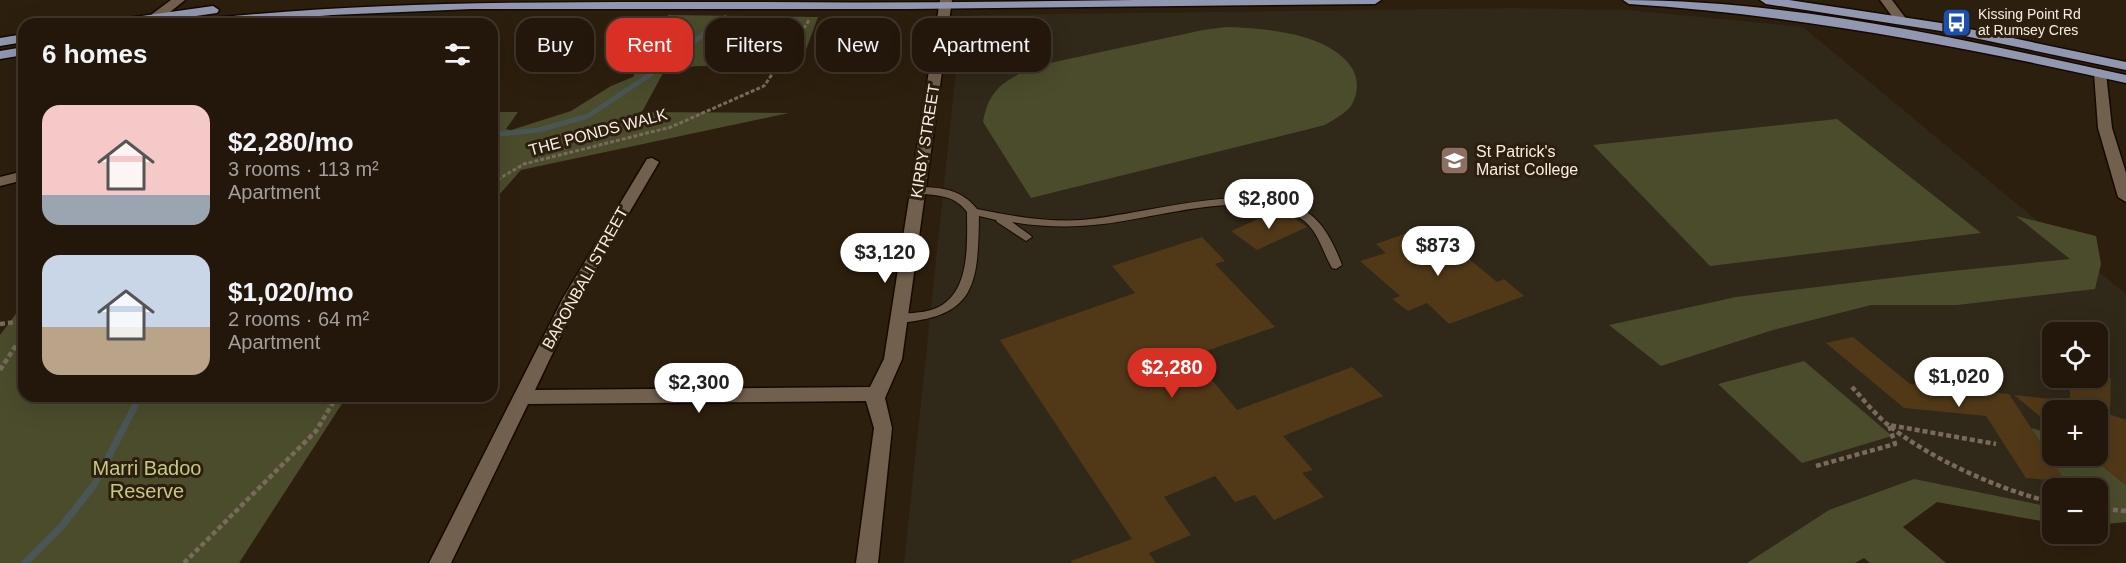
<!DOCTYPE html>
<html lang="en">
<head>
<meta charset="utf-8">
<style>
  :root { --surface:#22170a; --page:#2e2418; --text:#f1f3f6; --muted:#a29f9c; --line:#3f362b; --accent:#d93025 }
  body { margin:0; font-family:Helvetica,sans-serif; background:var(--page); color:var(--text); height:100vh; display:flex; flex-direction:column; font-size:22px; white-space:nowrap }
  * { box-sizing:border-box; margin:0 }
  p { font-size:20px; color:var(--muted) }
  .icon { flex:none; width:33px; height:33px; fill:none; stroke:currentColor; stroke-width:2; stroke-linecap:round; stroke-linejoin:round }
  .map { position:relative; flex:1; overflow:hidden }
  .sheet { position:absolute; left:18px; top:18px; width:480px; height:384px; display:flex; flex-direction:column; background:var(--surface); border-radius:18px; box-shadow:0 6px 24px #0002,0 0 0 2px var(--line) }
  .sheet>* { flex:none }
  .banner { position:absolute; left:516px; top:18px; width:570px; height:54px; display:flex; gap:12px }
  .buttons { position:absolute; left:2042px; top:322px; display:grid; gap:12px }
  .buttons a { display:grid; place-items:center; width:66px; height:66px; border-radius:12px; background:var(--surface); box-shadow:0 6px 24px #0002,0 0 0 2px var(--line); font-size:30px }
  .price { position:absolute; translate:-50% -51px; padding:0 14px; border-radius:21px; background:#fff; color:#222; font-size:20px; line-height:39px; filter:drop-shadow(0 2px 3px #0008) }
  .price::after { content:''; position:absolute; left:50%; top:36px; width:18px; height:14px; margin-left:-9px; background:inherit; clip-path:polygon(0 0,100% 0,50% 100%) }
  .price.on { background:var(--accent); color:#fff }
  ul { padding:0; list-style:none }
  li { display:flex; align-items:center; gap:18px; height:150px; padding:0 24px }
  li span { display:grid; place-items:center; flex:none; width:168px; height:120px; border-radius:18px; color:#555 }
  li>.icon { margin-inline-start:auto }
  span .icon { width:72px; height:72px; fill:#fffc; stroke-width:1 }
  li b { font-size:26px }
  h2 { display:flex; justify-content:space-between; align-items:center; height:72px; padding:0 24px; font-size:26px }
  .pill { padding:0 21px; border-radius:18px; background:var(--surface); box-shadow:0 6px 24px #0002,0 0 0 2px var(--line); font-size:21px; line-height:54px }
  .pill.on { background:var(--accent); color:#fff }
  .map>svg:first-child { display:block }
  .education { fill:#302818; fill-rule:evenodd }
  .green { fill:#4a4c2c }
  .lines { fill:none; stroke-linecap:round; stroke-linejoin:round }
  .stream-far1 { stroke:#4a5555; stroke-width:5 }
  .stream { stroke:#4a5555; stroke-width:7 }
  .building { fill:#513918 }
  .service-casing { stroke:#150900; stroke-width:2 }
  .minor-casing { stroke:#150900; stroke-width:3 }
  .primary-casing { stroke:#150900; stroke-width:3 }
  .path-far1 { stroke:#786b5c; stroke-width:3; stroke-dasharray:4 2; stroke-linecap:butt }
  .path { stroke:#786b5c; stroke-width:4.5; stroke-dasharray:5 3; stroke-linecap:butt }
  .service { fill:#71604d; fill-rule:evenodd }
  .minor { fill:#71604d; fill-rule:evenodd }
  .primary { fill:#9297b1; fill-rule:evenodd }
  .labels { text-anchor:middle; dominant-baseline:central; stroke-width:6; stroke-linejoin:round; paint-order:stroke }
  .far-poi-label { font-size:14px; fill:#f8eee3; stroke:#2d1f0e; text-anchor:start }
  .street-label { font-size:16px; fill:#f8eee3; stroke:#2d1f0e }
  .poi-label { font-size:16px; fill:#f8eee3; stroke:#2d1f0e; text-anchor:start }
  .near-park-label { font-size:20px; fill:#c4c985; stroke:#2d1f0e }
</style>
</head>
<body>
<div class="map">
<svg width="2126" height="563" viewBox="0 0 2126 563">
  <rect width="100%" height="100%" fill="#2d1f0e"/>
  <path class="education" d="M1517 8 1628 10 1803 27 2126 294V522L2097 525V489H2052V523L1937 502 1855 563H904L961 23 966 18 979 15ZM2052 333H2097V378H2052ZM2052 411H2097V456H2052Z"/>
  <path class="green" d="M668 15 818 17 800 66H699L685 67 663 73 642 112 789 113 521 170 492 203V112H518L506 129 511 130 571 111 611 86 633 77Z
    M1226 27C1264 28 1333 33 1353 70 1359 81 1358 95 1351 106 1346 113 1333 120 1325 125L1031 198 983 122C989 87 1006 80 1036 66L1203 30Z
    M1837 119 1981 233 1710 266 1593 145Z
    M2016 216 2096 236 2101 264 2095 289 1957 305H1871L1773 330 1661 366 1609 325 1736 297 1932 273 2070 259Z
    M24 303V396H347L239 563H0V335Z
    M1804 361 1892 436 1802 463 1718 384Z
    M2031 428 2052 434V456H2090L2126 485V522L2097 525V489H2060L2065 482Z
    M1914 479 2046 506 2052 499V523L1937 502 1903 527 1946 563H1870L1864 558 1855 563H1747L1829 510Z"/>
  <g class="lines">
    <path class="stream-far1" d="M492 135 539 130 588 116 648 76 725 18"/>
    <path class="stream" d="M25 563 61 527 94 485 140 396"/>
  </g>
  <path class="building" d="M862 19H883L877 48H854Z
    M624 21H644L632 41H612Z
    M1276 211 1294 218 1307 227 1257 250 1231 231Z
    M1435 231 1497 282 1504 279 1524 296 1449 324 1427 303 1408 311 1392 299 1400 296 1360 261 1386 253 1376 244 1407 233 1413 238Z
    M1202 237 1225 261 1215 264 1275 327 1192 356 1237 410 1352 367 1383 396 1283 436 1313 470 1302 473 1324 497 1274 520 1255 495 1235 502 1215 476 1164 497 1191 535 1149 553 1156 563H1071V561L1132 539 1000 340 1135 293 1112 266Z
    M1853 337 1910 384 2009 394 2066 482 2026 478 1986 416 1904 408 1826 343Z
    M2070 378H2111L2110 411H2100L2126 420V485L2097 462V411H2070Z
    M2014 395 2052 399V426Z"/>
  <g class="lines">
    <defs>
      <path id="service" d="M917 187C941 187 961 189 977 209 1011 216 1046 222 1081 220 1142 216 1259 176 1311 215 1326 227 1335 247 1342 265L1336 269 1332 268C1322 251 1318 229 1300 218 1252 187 1157 218 1103 224 1072 228 1042 227 1012 222L1030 235 1032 237 1026 241 997 222 996 220 979 216C978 287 975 317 897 323L891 319 893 316C906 312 921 314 934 309 971 295 967 244 967 212 952 192 935 197 913 192L912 190 913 188Z"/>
      <path id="minor" d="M171 0H185L160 20H152V14Z
        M940 0H952L902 359 885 398 892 428 878 563H856L874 428 866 401 528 404 451 563H429L563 298 647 159 652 158 659 162 579 298 535 390 870 387 884 359Z
        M1880 0H1892L1907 20 1905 23H1897Z
        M2100 69 2106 73 2112 128 2126 173V202L2118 197 2098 128 2094 73Z
        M24 171V180L0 186V177Z"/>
      <path id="primary" d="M1136 0H1381L1375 4 907 9H471L332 15 226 24H187L193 20C379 0 565 2 752 2 880 3 1008 2 1136 0Z
        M1623 0C1793 0 1961 39 2126 75V83C1961 46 1797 15 1629 4Z
        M1760 0H1789L1941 23 2126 62V70L1941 31 1766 4Z
        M213 6 219 10 217 13 139 24H107L113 20Z
        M24 34V42L0 46V38Z
        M24 47V55L0 59V51Z"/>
    </defs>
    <use href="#service" class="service-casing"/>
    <use href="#minor" class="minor-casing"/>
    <use href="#primary" class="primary-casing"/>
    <path class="path-far1" d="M492 183 524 164 671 127 764 86 810 19"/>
    <path class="path" d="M0 324 24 321
      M0 370 24 333
      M1852 387C1863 399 1874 413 1887 424 1927 457 2001 491 2052 502
      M1816 466 1895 444 1889 425 1996 444
      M2097 508 2126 511
      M184 563 316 431 337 396"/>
    <use href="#service" class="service"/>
    <use href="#minor" class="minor"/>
    <use href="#primary" class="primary"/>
  </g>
  <defs>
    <symbol id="bus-square" viewBox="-11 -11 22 22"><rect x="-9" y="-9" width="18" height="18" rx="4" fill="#1a4fb4" stroke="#2d1f0e"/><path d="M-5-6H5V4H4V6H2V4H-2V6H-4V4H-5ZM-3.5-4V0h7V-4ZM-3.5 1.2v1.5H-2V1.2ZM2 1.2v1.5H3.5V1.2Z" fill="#fff"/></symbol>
    <symbol id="school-square" viewBox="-11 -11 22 22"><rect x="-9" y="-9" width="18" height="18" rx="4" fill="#8d6e63" stroke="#2d1f0e"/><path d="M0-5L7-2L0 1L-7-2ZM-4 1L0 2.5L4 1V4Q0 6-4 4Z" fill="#fff"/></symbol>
  </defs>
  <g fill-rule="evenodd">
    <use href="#bus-square" x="1940" y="6" width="33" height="33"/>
    <use href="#school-square" x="1438" y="144" width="33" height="33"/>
  </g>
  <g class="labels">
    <g class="far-poi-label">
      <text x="1978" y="14">Kissing Point Rd<tspan x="1978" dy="16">at Rumsey Cres</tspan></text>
    </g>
    <g class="street-label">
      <text transform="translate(598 132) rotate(-15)">THE PONDS WALK</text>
      <text transform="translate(925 141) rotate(-81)">KIRBY STREET</text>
      <text transform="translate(585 278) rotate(-61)">BARONBALI STREET</text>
    </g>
    <g class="poi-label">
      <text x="1476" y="151">St Patrick's<tspan x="1476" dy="18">Marist College</tspan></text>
    </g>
    <g class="near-park-label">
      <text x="147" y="468">Marri Badoo<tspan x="147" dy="23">Reserve</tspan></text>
    </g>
  </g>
</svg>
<div class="buttons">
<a><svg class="icon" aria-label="locate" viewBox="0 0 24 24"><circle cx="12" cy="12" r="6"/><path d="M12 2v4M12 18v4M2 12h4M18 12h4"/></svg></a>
<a>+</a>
<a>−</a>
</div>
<b class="price" style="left:1269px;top:230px">$2,800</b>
<b class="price" style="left:1438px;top:277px">$873</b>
<b class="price" style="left:885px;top:284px">$3,120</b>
<b class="price on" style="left:1172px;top:399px">$2,280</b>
<b class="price" style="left:1959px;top:408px">$1,020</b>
<b class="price" style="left:699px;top:414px">$2,300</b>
<div class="banner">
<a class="pill">Buy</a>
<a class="pill on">Rent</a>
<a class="pill">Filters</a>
<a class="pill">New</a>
<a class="pill">Apartment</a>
</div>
<section class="sheet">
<h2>6 homes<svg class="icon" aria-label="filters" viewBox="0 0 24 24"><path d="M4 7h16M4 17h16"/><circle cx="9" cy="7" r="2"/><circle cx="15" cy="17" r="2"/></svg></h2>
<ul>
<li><span style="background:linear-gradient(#f6c9c9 75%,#9aa5b1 0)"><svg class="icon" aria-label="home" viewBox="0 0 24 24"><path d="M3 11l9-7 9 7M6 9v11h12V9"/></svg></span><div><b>$2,280/mo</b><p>3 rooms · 113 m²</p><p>Apartment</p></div></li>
<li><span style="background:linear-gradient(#c9d6e8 60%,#b9a48a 0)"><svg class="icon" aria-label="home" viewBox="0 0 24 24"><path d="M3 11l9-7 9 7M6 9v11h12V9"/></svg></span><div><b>$1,020/mo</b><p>2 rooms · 64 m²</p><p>Apartment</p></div></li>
</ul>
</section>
</div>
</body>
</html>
